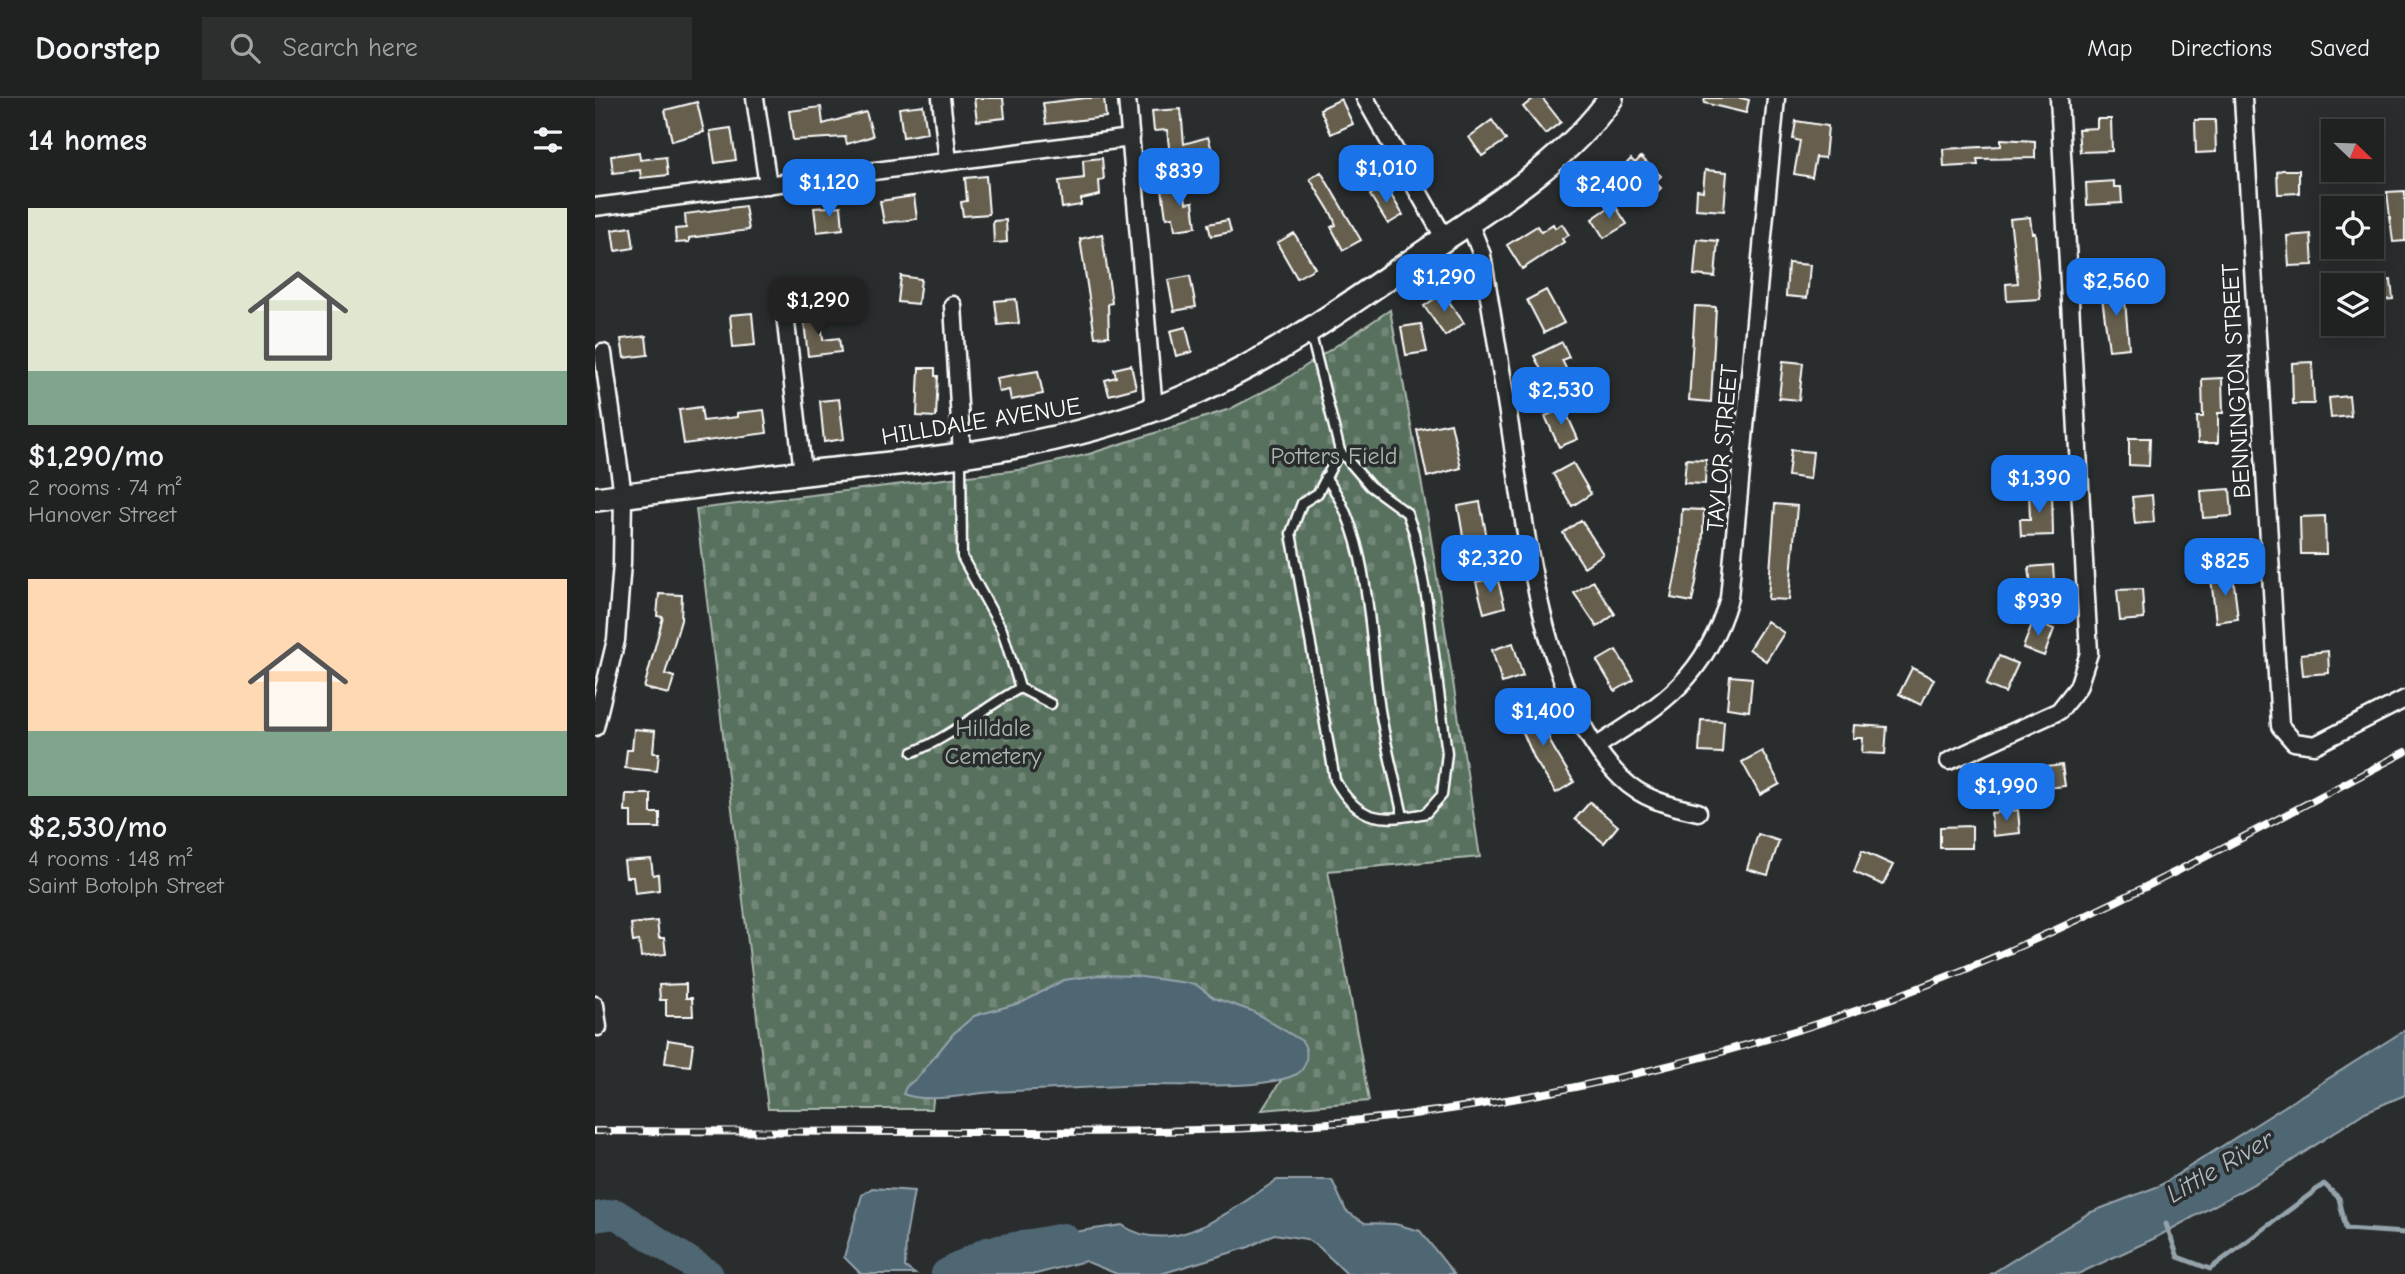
<!DOCTYPE html>
<html lang="en">
<head>
<meta charset="utf-8">
<style>
  :root { --surface:#202222; --page:#2d2f2f; --text:#f1f3f6; --muted:#a2a4a5; --line:#3d3f40; --accent:#1a73e8 }
  body { margin:0; font-family:"Comic Neue",sans-serif; background:var(--page); color:var(--text); height:100vh; display:flex; flex-direction:column; font-size:26px; white-space:nowrap }
  * { box-sizing:border-box; margin:0 }
  p { font-size:23px; color:var(--muted) }
  .icon { flex:none; width:38px; height:38px; fill:none; stroke:currentColor; stroke-width:2; stroke-linecap:round; stroke-linejoin:round }
  .map { position:relative; flex:1; overflow:hidden }
  .panel { display:flex; flex-direction:column; background:var(--surface); width:595px }
  .panel>* { flex:none }
  .needle { width:46px; rotate:113deg }
  .buttons { position:absolute; left:1726px; top:21px; display:grid; gap:14px }
  .buttons a { display:grid; place-items:center; width:63px; height:63px; border-radius:0px; background:var(--surface); box-shadow:0 4px 18px #0003,0 0 0 2px var(--line); font-size:35px }
  .price { position:absolute; translate:-50% -60px; padding:0 16px; border-radius:14px; background:var(--accent); color:#fff; font-size:23px; line-height:46px; filter:drop-shadow(0 2px 4px #0008) }
  .price::after { content:''; position:absolute; left:50%; top:42px; width:21px; height:16px; margin-left:-10px; background:inherit; clip-path:polygon(0 0,100% 0,50% 100%) }
  .price.selected { background:#222; color:#fff }
  ul { padding:0; list-style:none }
  li { display:grid; align-content:center; gap:14px; height:371px; padding:0 28px }
  li span { display:grid; place-items:center; height:217px; border-radius:0px; color:#555 }
  li>.icon { margin-inline-start:auto }
  span .icon { width:126px; height:126px; fill:#fffc; stroke-width:1 }
  li b { font-size:30px }
  h2 { display:flex; justify-content:space-between; align-items:center; height:84px; padding:0 28px; font-size:30px }
  header { display:flex; align-items:center; gap:42px; box-sizing:border-box; height:98px; padding:0 35px; background:var(--surface); border-bottom:2px solid var(--line) }
  header strong { font-size:33px }
  nav { display:flex; gap:38px; margin-inline-start:auto; font-size:24px }
  .search { width:490px; height:63px; background:var(--page); display:flex; align-items:center; gap:18px; box-sizing:border-box; padding:0 24px; border-radius:0px; color:var(--muted); font-size:26px }
  main { display:flex; flex:1; min-height:0 }
  .map>svg:first-child { display:block }
  .cemetery { fill:url(#cemetery-stones); stroke:#acb8af; stroke-width:2 }
  .water { fill:#4f6673; stroke:#95a3ab; stroke-width:2 }
  .lines { fill:none; stroke-linecap:round; stroke-linejoin:round }
  .stream { stroke:#95a3ab; stroke-width:5 }
  .river { stroke:#4f6673; stroke-width:30 }
  .building { fill:#665e4e; stroke:#fff; stroke-width:2 }
  .lane-casing { stroke:#fff; stroke-width:13 }
  .street-casing { stroke:#fff; stroke-width:21 }
  .secondary-casing { stroke:#fff; stroke-width:28 }
  .lane { stroke:#2a2d2e; stroke-width:8 }
  .street { stroke:#2a2d2e; stroke-width:16 }
  .secondary { stroke:#2a2d2e; stroke-width:23 }
  .rail-casing { stroke:#fff; stroke-width:8 }
  .rail { stroke:#2a2d2e; stroke-width:5; stroke-dasharray:16; stroke-linecap:butt }
  .labels { text-anchor:middle; dominant-baseline:central; stroke-width:7; stroke-linejoin:round; paint-order:stroke }
  .street-label { font-size:24px; fill:#fff; stroke:#2a2d2e }
  .park-label { font-size:24px; fill:#acb8af; stroke:#2a2d2e }
  .water-label { font-size:26px; font-style:italic; fill:#b0bac0; stroke:#2a2d2e }
</style>
</head>
<body>
<header>
<strong>Doorstep</strong>
<div class="search"><svg class="icon" aria-label="search" viewBox="0 0 24 24"><circle cx="10" cy="10" r="6"/><path d="M15 15l6 6"/></svg>Search here</div>
<nav><a>Map</a><a>Directions</a><a>Saved</a></nav>
</header>
<main>
<section class="panel">
<h2>14 homes<svg class="icon" aria-label="filters" viewBox="0 0 24 24"><path d="M4 7h16M4 17h16"/><circle cx="9" cy="7" r="2"/><circle cx="15" cy="17" r="2"/></svg></h2>
<ul>
<li><span style="background:linear-gradient(#dfe7d0 75%,#7fa58c 0)"><svg class="icon" aria-label="home" viewBox="0 0 24 24"><path d="M3 11l9-7 9 7M6 9v11h12V9"/></svg></span><div><b>$1,290/mo</b><p>2 rooms · 74 m²</p><p>Hanover Street</p></div></li>
<li><span style="background:linear-gradient(#ffd9b3 70%,#7fa58c 0)"><svg class="icon" aria-label="home" viewBox="0 0 24 24"><path d="M3 11l9-7 9 7M6 9v11h12V9"/></svg></span><div><b>$2,530/mo</b><p>4 rooms · 148 m²</p><p>Saint Botolph Street</p></div></li>
</ul>
</section>
<div class="map">
<svg width="1810" height="1176" viewBox="0 0 1810 1176">
  <defs>
    <pattern id="cemetery-stones" width="16" height="16" patternUnits="userSpaceOnUse" patternTransform="scale(1.75)"><rect width="16" height="16" fill="#58715f"/><path d="M2 7V4a2 2 0 0 1 4 0v3zM10 15v-3a2 2 0 0 1 4 0v3z" fill="#718677"/></pattern>
  </defs>
  <rect width="100%" height="100%" fill="#2a2d2e"/>
  <filter id="ink" filterUnits="userSpaceOnUse"><feTurbulence type="fractalNoise" baseFrequency=".0143" numOctaves="2"/><feDisplacementMap in="SourceGraphic" scale="14" xChannelSelector="R" yChannelSelector="G"/><feConvolveMatrix kernelMatrix="1 2 1 2 8 2 1 2 1" color-interpolation-filters="sRGB"/></filter>
  <g filter="url(#ink)">
    <path class="cemetery" d="M795 212 832 415 885 759 733 773 774 1003 667 1012 701 959 340 984 337 1011H173L101 411 431 371 494 356 635 311 685 285Z"/>
    <path class="water" d="M504 877 539 878 600 886 619 900 657 913 707 943C714 952 713 969 702 976 667 993 588 986 548 987 498 989 448 992 398 994 369 996 335 1006 308 996L311 989 324 978 358 936 379 918 428 904 469 882Z
      M1810 932V997L1770 1014 1677 1076 1558 1141 1483 1176H1396L1494 1115 1564 1088Z
      M682 1082H737L751 1113 770 1125 800 1126 825 1133 859 1176H752L724 1149 711 1141 679 1136 654 1149 566 1176H522L490 1163 441 1176H342L377 1169 451 1138 527 1127C579 1162 638 1110 682 1082Z
      M277 1090 319 1093 311 1139 310 1169 320 1176H266L249 1159 267 1097Z"/>
    <g class="lines">
      <path class="stream" d="M1571 1126 1583 1159 1615 1171 1729 1086 1744 1100 1751 1131 1810 1135"/>
      <path class="river" d="M0 1119 21 1116 113 1176
        M351 1176 392 1154 469 1140"/>
    </g>
    <path class="building" d="M379 0H408L410 20 382 23Z
      M491 0H509L511 19 451 26 448 5Z
      M939 0H947L966 24 950 36 928 9Z
      M1110 0H1146L1154 2 1151 15 1109 5Z
      M746 1 758 26 736 36 725 11Z
      M102 4 109 34 77 43 70 12Z
      M328 7 332 35 308 39 304 10Z
      M226 9 228 26 271 14 278 38 252 46 250 39 198 42 194 13Z
      M586 11 589 46 613 39 617 52 595 57 597 73 577 75 572 32 559 33 557 13Z
      M1502 21H1516L1517 53 1485 54 1483 31 1502 30Z
      M897 22 911 42 887 58 874 39Z
      M1600 22H1620L1621 54 1601 55Z
      M1201 23 1233 28 1230 60 1221 59 1217 79 1199 76 1205 43 1198 41Z
      M136 30 141 62 120 65 115 33Z
      M1406 41 1440 43V60L1382 61 1383 67 1349 69 1348 51 1406 48Z
      M44 54 45 62 71 59 73 77 46 80 45 72 18 75 16 58Z
      M1046 59 1066 78 1060 84 1066 90 1057 99 1048 90 1042 96 1037 93 1024 80 1031 74 1027 70 1036 61 1040 65Z
      M507 60 509 82 504 83 505 97 486 101V107L467 110 464 83 489 80 488 62Z
      M1110 72 1132 74 1129 113 1101 111 1102 92 1108 93Z
      M1687 72H1704V95L1683 96 1682 74Z
      M726 74 766 142 748 152 736 129 741 127 737 117 715 81Z
      M391 78 394 116 368 118 366 104 372 103 370 80Z
      M1519 83V89H1526L1527 105 1492 107 1491 85Z
      M790 87 808 117 793 126 775 97Z
      M589 88 591 105 598 104 601 129 580 132 578 119 571 120 567 91Z
      M1810 93V143L1798 144 1792 94Z
      M319 98 322 121 289 125 285 103Z
      M1019 106 1032 126 1009 140 997 121Z
      M150 108 154 132 94 140V144L81 145 80 131 91 130 90 116Z
      M246 108 248 131 222 134 219 110Z
      M1435 119 1437 135H1440L1445 201 1412 203 1411 186 1423 185 1415 121Z
      M411 122 412 144 399 145 398 123Z
      M633 122 636 134 616 138 613 126Z
      M958 126 960 130 967 126 974 137 967 141 969 144 927 171 912 147 942 128 946 134Z
      M36 129 39 150 20 153 17 132Z
      M699 135 720 170 702 180 682 145Z
      M507 136 517 205 513 206 514 238 500 239 485 141Z
      M1716 136 1718 167 1694 168 1692 138Z
      M1102 141 1123 143 1120 179 1099 177Z
      M1193 165 1215 167 1212 200 1191 198Z
      M306 178 326 181 323 206 303 204Z
      M595 178 601 209 579 213 573 182Z
      M1796 182 1798 201 1776 203V184Z
      M1529 190 1534 250 1514 252 1506 192Z
      M951 192 969 225 949 235 932 202Z
      M848 195 869 225 850 238 829 208Z
      M421 201 424 225 403 227 400 203Z
      M1100 208 1121 209 1116 304 1094 302Z
      M225 214 228 242 244 240 246 254 213 258 208 216Z
      M157 215 160 247 138 249 135 217Z
      M826 226 832 254 811 257 806 229Z
      M591 229 597 254 581 258 575 233Z
      M51 238 53 257 29 260 26 241Z
      M967 244 974 259 967 262 977 283 957 293 939 258Z
      M1188 263 1208 265 1204 302 1184 300Z
      M1717 264 1719 306H1698L1697 265Z
      M536 267 541 290 514 297 510 282 521 279 519 271Z
      M324 270H340V278H343L341 319 322 318Z
      M443 273 448 296 416 302 414 292 404 294 401 280Z
      M1627 280 1628 315H1623V345H1603L1602 319H1608L1607 281Z
      M1754 298 1756 318 1736 320 1734 300Z
      M244 301 249 341 229 344 225 303Z
      M106 309 108 323 142 319V315L169 312 172 335 89 346 84 312Z
      M969 310 983 341 964 349 950 318Z
      M856 325 866 370 832 379 822 332Z
      M1534 340H1555L1554 368 1534 367Z
      M1196 352 1218 354 1215 381 1193 378Z
      M1091 361 1111 362 1110 386 1089 385Z
      M978 365 996 396 977 408 958 376Z
      M1635 391 1637 418 1608 420 1606 393Z
      M1457 393 1458 437 1426 438 1425 421H1435L1434 394Z
      M1557 397 1559 424 1540 426 1537 399Z
      M885 404 892 440 869 444 863 408Z
      M1180 406 1202 408 1194 502 1173 501Z
      M1087 411 1109 412 1107 455 1097 504 1076 500 1085 453Z
      M1730 418 1731 456H1706L1705 419Z
      M986 422 1008 456 989 469 968 435Z
      M1458 467 1460 497 1437 499 1434 469Z
      M1638 477 1643 521 1621 524 1616 480Z
      M902 479 910 509 889 515 881 484Z
      M998 483 1020 516 1002 529 979 495Z
      M1547 491 1549 521 1525 523 1522 492Z
      M64 496 87 497 86 522 70 576 79 579 74 596 49 590 68 519 62 518Z
      M1172 523 1189 535 1171 563 1154 551Z
      M1438 523 1459 531 1449 558 1428 550Z
      M918 545 928 578 907 585 897 552Z
      M1021 552 1039 582 1020 593 1002 563Z
      M1733 553 1734 575 1708 577 1706 556Z
      M1404 558 1423 566 1410 595 1391 587Z
      M1317 570 1339 581 1326 607 1304 596Z
      M1135 578 1157 580 1154 613 1132 610Z
      M939 605 958 649 979 684 961 695 940 662 919 614Z
      M1106 622 1129 623 1127 655 1104 654Z
      M1259 627 1292 629 1290 656 1267 655 1268 640H1258Z
      M39 631 60 633 58 655H64L62 673 30 670 32 652H37Z
      M1167 653 1185 686 1165 697 1147 664Z
      M1467 667 1470 688 1437 692 1435 671Z
      M31 696H56V715H65V730H36V714H30Z
      M995 704 1023 728 1009 745 980 721Z
      M1423 712 1425 735 1398 738 1396 715Z
      M1377 728V750H1345V729Z
      M1163 736 1184 743 1173 777 1152 771Z
      M1267 753 1298 767 1288 787 1259 774Z
      M56 761 58 777 63 776 64 792 40 795 38 779H31L29 763Z
      M62 823 64 840H69L71 856 46 859 44 843 38 844 36 826Z
      M91 886V900H97L98 918H71V902H65L64 887Z
      M73 942 98 946 95 968 70 965Z"/>
    <g class="lines">
      <defs>
        <path id="lane" d="M715 233 745 353 775 388 812 415 819 435 832 503 852 655 847 697 831 715C787 724 763 724 740 682L696 435 707 405 723 395 745 353
          M366 360 367 459 407 532 425 590
          M730 379C776 436 774 541 785 612 791 648 800 682 808 718
          M318 654C358 638 388 610 425 590L456 606"/>
        <path id="street" d="M160 0 173 87
          M346 0 353 63
          M532 0 559 312
          M770 0 850 141
          M1648 0 1685 628 1699 644 1720 647 1810 601
          M0 109 536 40
          M874 124 887 157C897 216 907 276 916 335 931 438 949 605 1026 680 1047 701 1075 708 1103 714
          M358 207 367 357
          M190 216 208 375
          M0 629 21 542 27 465 28 397 8 255
          M1002 648C1068 606 1111 579 1134 500L1181 0
          M1354 663 1464 613 1483 589 1494 555 1464 0
          M0 907 3 929"/>
        <path id="secondary" d="M0 401C73 392 146 382 219 374 343 361 466 350 583 302 671 266 752 208 830 154 895 110 970 65 1016 0"/>
      </defs>
      <use href="#lane" class="lane-casing"/>
      <use href="#street" class="street-casing"/>
      <use href="#secondary" class="secondary-casing"/>
      <use href="#lane" class="lane"/>
      <use href="#street" class="street"/>
      <use href="#secondary" class="secondary"/>
      <defs>
        <path id="rail" d="M0 1033C123 1033 246 1033 369 1034 495 1034 621 1035 747 1024 903 1010 1059 976 1209 930 1422 864 1614 757 1810 654"/>
      </defs>
      <use href="#rail" class="rail-casing"/>
      <use href="#rail" class="rail"/>
    </g>
  </g>
  <g class="labels">
    <g class="street-label">
      <text transform="translate(1641 283) rotate(-93)">BENNINGTON STREET</text>
      <text transform="translate(386 323) rotate(-9)">HILLDALE AVENUE</text>
      <text transform="translate(1127 350) rotate(-85)">TAYLOR STREET</text>
    </g>
    <g class="park-label">
      <text x="739" y="358">Potters Field</text>
      <text x="398" y="630">Hilldale<tspan x="398" dy="28">Cemetery</tspan></text>
    </g>
    <g class="water-label">
      <text transform="translate(1625 1069) rotate(-30)">Little River</text>
    </g>
  </g>
</svg>
<div class="buttons">
<a><svg class="needle" viewBox="-14 -14 28 28"><path d="M0-13l5 13h-10z" fill="#e53935"/><path d="M0 13l5-13h-10z" fill="#a2a4a5"/></svg></a>
<a><svg class="icon" aria-label="locate" viewBox="0 0 24 24"><circle cx="12" cy="12" r="6"/><path d="M12 2v4M12 18v4M2 12h4M18 12h4"/></svg></a>
<a><svg class="icon" aria-label="layers" viewBox="0 0 24 24"><path d="M12 4l9 5-9 5-9-5zM3 14l9 5 9-5"/></svg></a>
</div>
<b class="price" style="left:791px;top:107px">$1,010</b>
<b class="price" style="left:584px;top:110px">$839</b>
<b class="price" style="left:234px;top:121px">$1,120</b>
<b class="price" style="left:1014px;top:123px">$2,400</b>
<b class="price" style="left:849px;top:216px">$1,290</b>
<b class="price" style="left:1521px;top:220px">$2,560</b>
<b class="price selected" style="left:223px;top:239px">$1,290</b>
<b class="price" style="left:966px;top:329px">$2,530</b>
<b class="price" style="left:1444px;top:417px">$1,390</b>
<b class="price" style="left:895px;top:497px">$2,320</b>
<b class="price" style="left:1630px;top:500px">$825</b>
<b class="price" style="left:1443px;top:540px">$939</b>
<b class="price" style="left:948px;top:650px">$1,400</b>
<b class="price" style="left:1411px;top:725px">$1,990</b>
</div>
</main>
</body>
</html>
